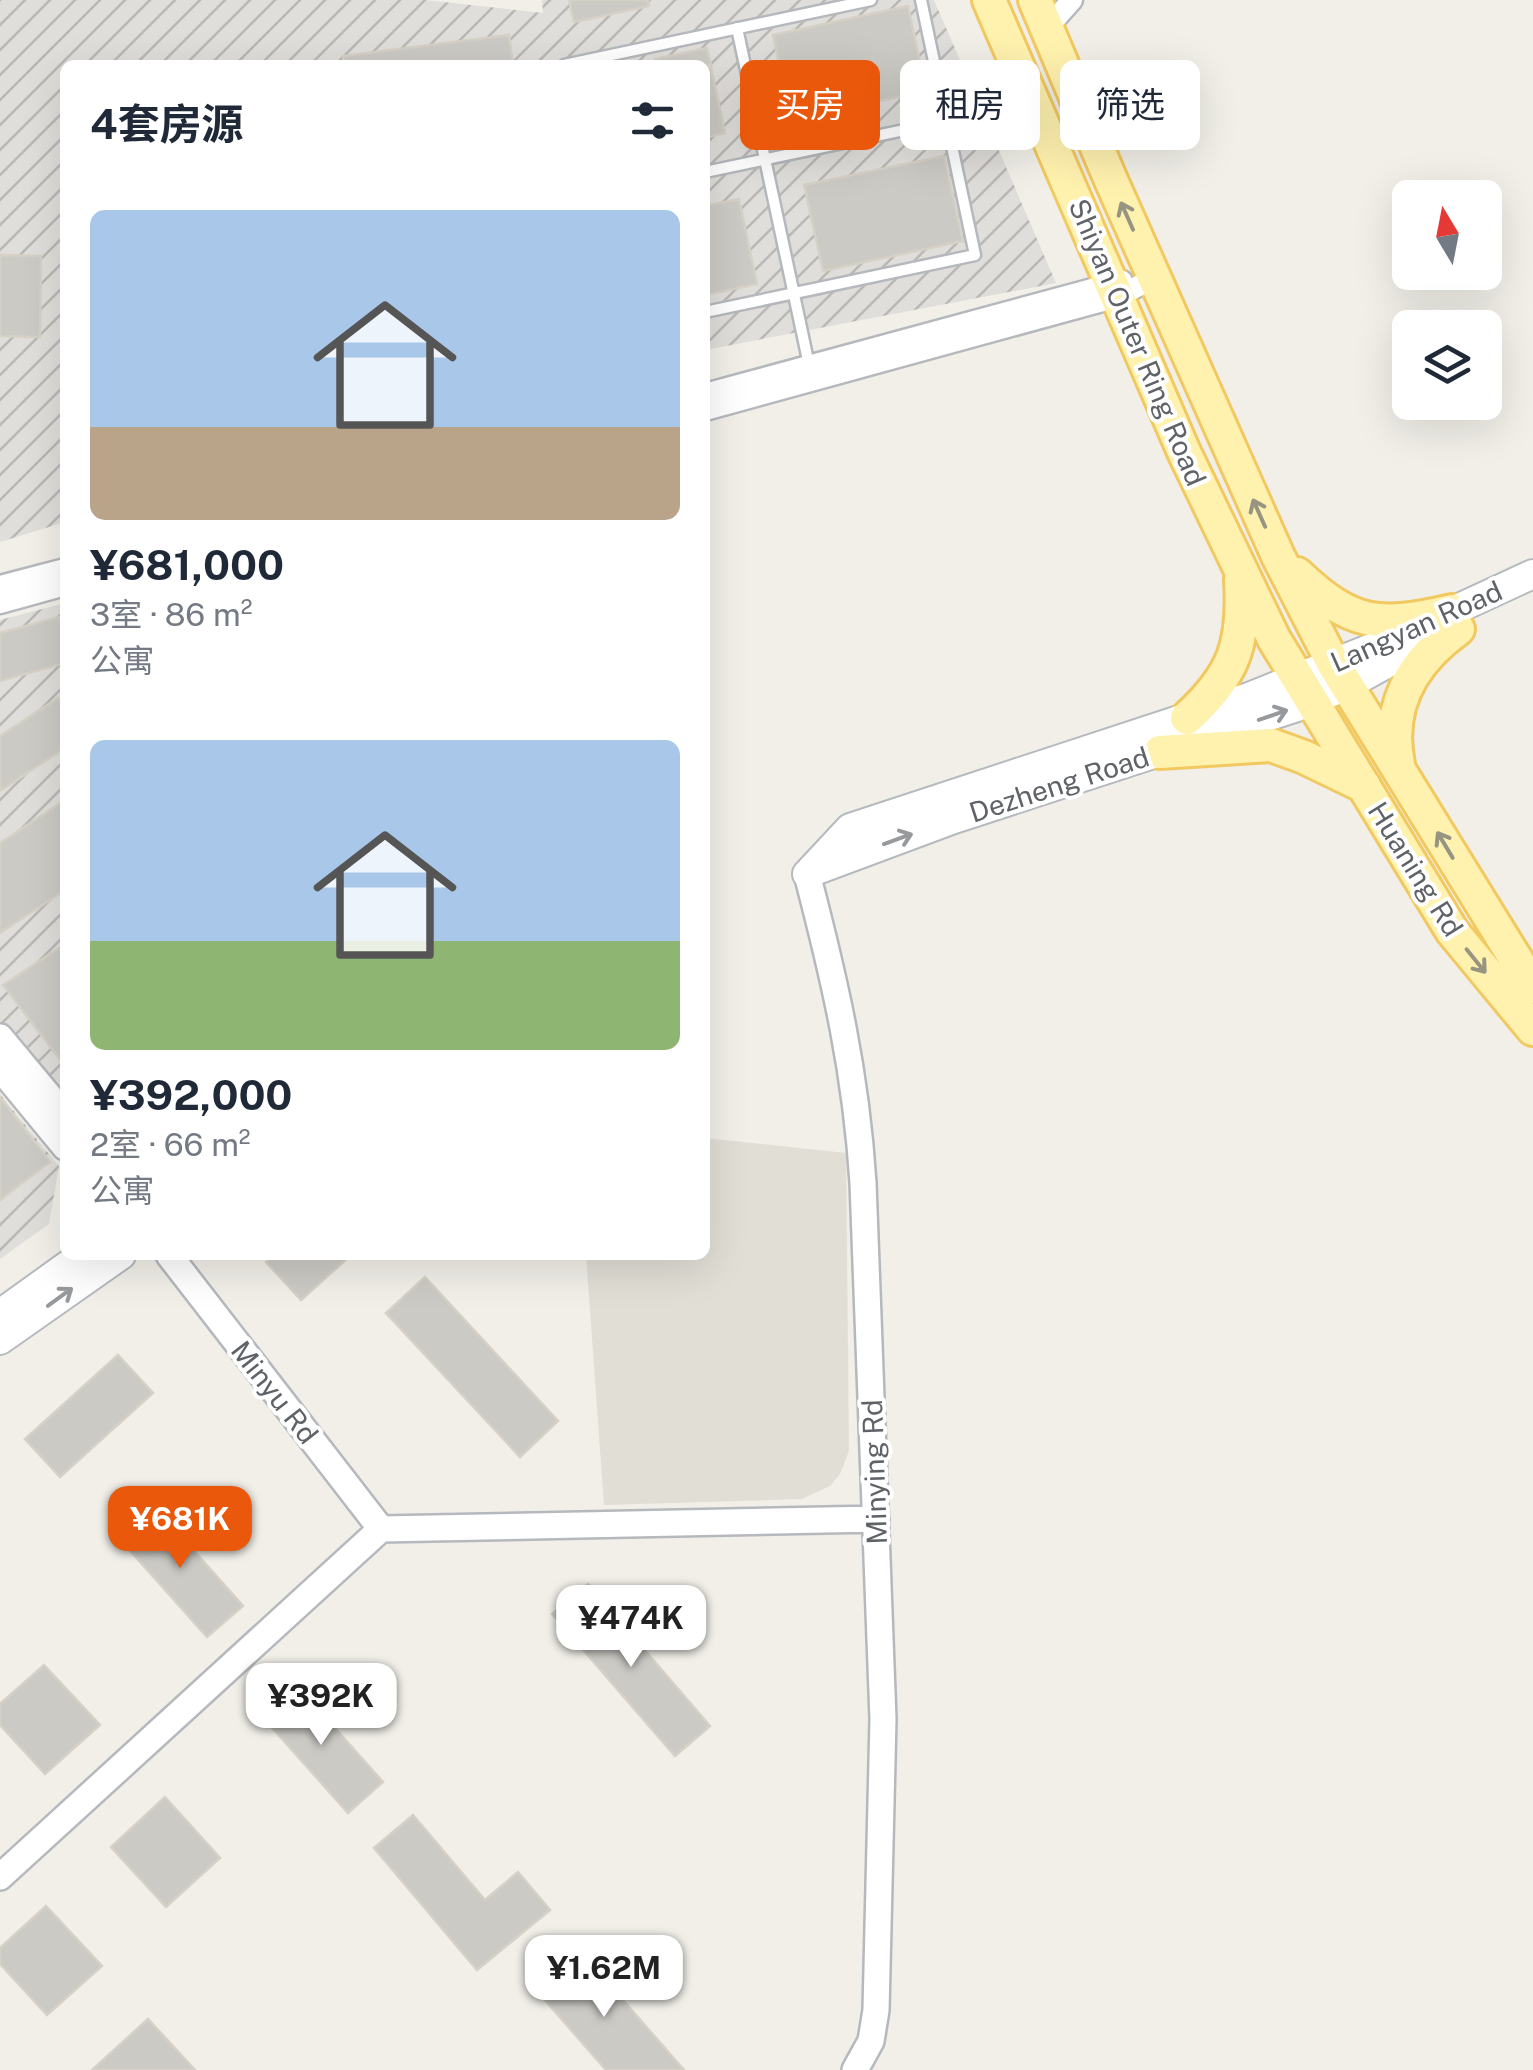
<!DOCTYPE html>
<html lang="zh">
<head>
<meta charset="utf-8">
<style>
  :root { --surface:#fff; --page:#f2f2f3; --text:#1f2937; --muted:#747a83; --accent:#ea580c }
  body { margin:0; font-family:"Public Sans","Noto Sans SC",sans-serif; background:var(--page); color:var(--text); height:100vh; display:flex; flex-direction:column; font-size:38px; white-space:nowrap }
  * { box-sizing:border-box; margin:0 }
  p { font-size:32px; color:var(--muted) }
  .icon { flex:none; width:55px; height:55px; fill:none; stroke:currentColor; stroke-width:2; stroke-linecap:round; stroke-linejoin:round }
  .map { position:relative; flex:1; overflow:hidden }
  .details { position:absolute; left:60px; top:60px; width:650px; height:1200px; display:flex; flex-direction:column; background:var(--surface); border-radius:15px; box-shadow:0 10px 40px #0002 }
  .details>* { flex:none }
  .hud { position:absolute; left:740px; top:60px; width:642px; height:90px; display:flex; gap:20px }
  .needle { width:65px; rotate:350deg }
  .fabs { position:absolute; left:1392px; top:180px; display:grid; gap:20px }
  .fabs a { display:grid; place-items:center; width:110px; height:110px; border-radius:15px; background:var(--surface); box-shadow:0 10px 40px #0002; font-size:50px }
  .price { position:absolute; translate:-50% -85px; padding:0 22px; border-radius:20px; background:#fff; color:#222; font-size:32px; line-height:65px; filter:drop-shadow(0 2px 5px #0008) }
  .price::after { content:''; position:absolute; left:50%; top:60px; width:30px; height:22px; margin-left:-15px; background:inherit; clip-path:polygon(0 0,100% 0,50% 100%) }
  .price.selected { background:var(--accent); color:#fff }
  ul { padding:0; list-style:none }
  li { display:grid; align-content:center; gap:20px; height:530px; padding:0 30px }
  li span { display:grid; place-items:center; height:310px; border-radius:15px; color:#555 }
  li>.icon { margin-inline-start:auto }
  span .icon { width:180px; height:180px; fill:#fffc; stroke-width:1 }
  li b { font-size:42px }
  h2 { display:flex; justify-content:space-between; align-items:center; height:120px; padding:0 30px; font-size:42px }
  .chip { padding:0 35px; border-radius:15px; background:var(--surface); box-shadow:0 10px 40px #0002; font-size:35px; line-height:90px }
  .chip.selected { background:var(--accent); color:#fff }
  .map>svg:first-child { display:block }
  .industrial { fill:url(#industrial-furrows) }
  .education { fill:#e1ded6 }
  .building { fill:#cccac5; stroke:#d6d1c6; stroke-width:2.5 }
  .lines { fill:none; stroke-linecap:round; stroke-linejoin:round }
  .service-casing { stroke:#b5b8bc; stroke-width:15 }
  .minor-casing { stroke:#b5b8bc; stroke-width:25 }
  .tertiary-casing { stroke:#b5b8bc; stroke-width:30 }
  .secondary-casing { stroke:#b6babf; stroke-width:32 }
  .primary-casing { stroke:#f2c960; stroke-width:38 }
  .service { stroke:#fff; stroke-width:10 }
  .minor { stroke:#fff; stroke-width:20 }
  .tertiary { stroke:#fff; stroke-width:25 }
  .secondary { stroke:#fff; stroke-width:28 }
  .primary { stroke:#fff2af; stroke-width:32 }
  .oneway { stroke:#979581 }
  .oneway2 { stroke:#979a9d }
  .labels { text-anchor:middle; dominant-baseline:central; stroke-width:8; stroke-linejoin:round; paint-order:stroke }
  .street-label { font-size:28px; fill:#5f6368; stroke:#fff }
</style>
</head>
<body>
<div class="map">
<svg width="1533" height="2070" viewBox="0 0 1533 2070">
  <defs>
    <pattern id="industrial-furrows" width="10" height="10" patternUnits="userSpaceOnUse" patternTransform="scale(2.5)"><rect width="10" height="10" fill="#e0deda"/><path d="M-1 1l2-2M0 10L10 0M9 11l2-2" fill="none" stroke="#b9b8b5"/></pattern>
  </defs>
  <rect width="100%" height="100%" fill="#f1efe8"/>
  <path class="industrial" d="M0 0H425L543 13 542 0H934L1056 283 705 350V65H65V522L0 542Z
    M65 603V1096L0 1022V620Z
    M0 1094 59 1166 49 1224 0 1259Z"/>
  <path class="education" d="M705 1138 846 1153 849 1451 840 1474 830 1486 802 1499 604 1505 586 1255H705Z"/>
  <path class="building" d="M569 0H648L649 6 574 22Z
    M908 6 926 91 791 120 773 35Z
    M509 35 513 65H344L343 56Z
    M707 48 711 65H655V59Z
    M711 67 725 133 705 138V68Z
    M944 156 963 241 823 271 804 185Z
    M739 199 757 284 705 295V206Z
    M0 255 41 256 40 337 0 336Z
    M59 617 65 638V663L0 681V633Z
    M58 698 65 708V748L0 791V736Z
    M65 800V890L0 933V843Z
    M65 944V1066L3 985Z
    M0 1097 50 1162 0 1200Z
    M274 1255H351L301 1300 266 1262Z
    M425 1277 558 1421 520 1457 386 1313Z
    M118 1355 153 1393 60 1477 25 1439Z
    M154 1506 243 1606 207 1637 118 1537Z
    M588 1584 710 1726 675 1756 552 1614Z
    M44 1665 100 1725 45 1774 0 1725V1704Z
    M294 1682 383 1782 348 1813 259 1713Z
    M165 1797 220 1858 166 1907 111 1847Z
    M413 1815 485 1900 518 1872 550 1910 477 1970 374 1848Z
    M46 1906 102 1966 47 2015 0 1964V1948Z
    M581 1952 684 2070H606L537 1991Z
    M148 2019 195 2070H92Z"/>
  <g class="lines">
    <defs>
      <path id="service" d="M737 28 809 365
        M564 65 871 0
        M705 172 947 121
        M705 312 975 255 921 0"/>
      <path id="minor" d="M1048 27 1072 0
        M705 394 1122 281
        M705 410 1117 297 1154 278
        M0 586 65 569
        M0 603 65 585"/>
      <path id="tertiary" d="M807 874C835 981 856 1072 863 1183L883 1719 876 2010 871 2041 855 2070
        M0 1037 65 1115
        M0 1068 65 1147
        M169 1255 381 1529
        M0 1877 381 1529 876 1519"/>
      <path id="secondary" d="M817 870 954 819 1294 708 1348 685 1413 649
        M807 874 850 828 1249 697 1379 645 1533 574
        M0 1314 82 1255
        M0 1340 121 1255"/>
      <path id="primary" d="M989 0 1184 452 1274 639 1452 931 1533 1029
        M1035 0 1110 178 1278 556 1333 663 1533 987
        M1297 574C1352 626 1378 628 1452 611
        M1187 718C1234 675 1245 644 1241 580
        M1160 752 1271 745 1304 757 1364 786
        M1398 764C1386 706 1412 662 1458 629"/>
    </defs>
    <use href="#service" class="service-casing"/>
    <use href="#minor" class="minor-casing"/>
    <use href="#tertiary" class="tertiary-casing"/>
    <use href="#secondary" class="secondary-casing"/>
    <use href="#primary" class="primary-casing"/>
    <use href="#service" class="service"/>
    <use href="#minor" class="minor"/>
    <use href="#tertiary" class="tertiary"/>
    <use href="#secondary" class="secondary"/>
    <use href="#primary" class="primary"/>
  </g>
  <defs><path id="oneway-shaft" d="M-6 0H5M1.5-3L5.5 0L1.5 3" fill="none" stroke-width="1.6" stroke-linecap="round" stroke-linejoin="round" transform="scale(2.5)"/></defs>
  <g class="oneway">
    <use href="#oneway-shaft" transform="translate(1127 216) rotate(-114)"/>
    <use href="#oneway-shaft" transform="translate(1259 513) rotate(-114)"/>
    <use href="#oneway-shaft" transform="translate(1445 845) rotate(-121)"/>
    <use href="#oneway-shaft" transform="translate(1476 961) rotate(51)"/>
  </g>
  <g class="oneway2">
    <use href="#oneway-shaft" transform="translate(1273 715) rotate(-19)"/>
    <use href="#oneway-shaft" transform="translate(898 839) rotate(-20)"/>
    <use href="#oneway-shaft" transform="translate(60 1297) rotate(-36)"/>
  </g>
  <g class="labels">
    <g class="street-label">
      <text transform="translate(1138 342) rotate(67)">Shiyan Outer Ring Road</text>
      <text transform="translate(1416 626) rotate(-24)">Langyan Road</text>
      <text transform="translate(1059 784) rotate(-18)">Dezheng Road</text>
      <text transform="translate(1416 869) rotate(58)">Huaning Rd</text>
      <text transform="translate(275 1392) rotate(52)">Minyu Rd</text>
      <text transform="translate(874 1472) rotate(-92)">Minying Rd</text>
    </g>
  </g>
</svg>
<div class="fabs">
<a><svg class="needle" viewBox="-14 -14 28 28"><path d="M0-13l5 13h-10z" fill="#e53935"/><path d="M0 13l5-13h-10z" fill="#747a83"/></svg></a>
<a><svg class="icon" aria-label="layers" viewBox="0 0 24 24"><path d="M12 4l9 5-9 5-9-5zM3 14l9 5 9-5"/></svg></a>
</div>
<b class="price selected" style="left:180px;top:1571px">¥681K</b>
<b class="price" style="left:631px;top:1670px">¥474K</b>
<b class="price" style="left:321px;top:1748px">¥392K</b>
<b class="price" style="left:604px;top:2020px">¥1.62M</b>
<div class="hud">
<a class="chip selected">买房</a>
<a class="chip">租房</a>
<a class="chip">筛选</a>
</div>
<section class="details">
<h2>4套房源<svg class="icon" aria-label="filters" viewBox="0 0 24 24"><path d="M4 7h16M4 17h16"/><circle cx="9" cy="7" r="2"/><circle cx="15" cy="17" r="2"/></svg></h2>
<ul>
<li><span style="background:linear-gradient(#a9c7e8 70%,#b9a48a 0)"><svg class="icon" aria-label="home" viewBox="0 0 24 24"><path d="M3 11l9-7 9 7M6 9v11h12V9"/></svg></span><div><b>¥681,000</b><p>3室 · 86 m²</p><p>公寓</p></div></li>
<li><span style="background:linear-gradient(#a9c7e8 65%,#8fb573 0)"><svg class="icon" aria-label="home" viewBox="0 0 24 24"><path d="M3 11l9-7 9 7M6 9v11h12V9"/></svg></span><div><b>¥392,000</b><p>2室 · 66 m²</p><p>公寓</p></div></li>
</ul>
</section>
</div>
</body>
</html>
